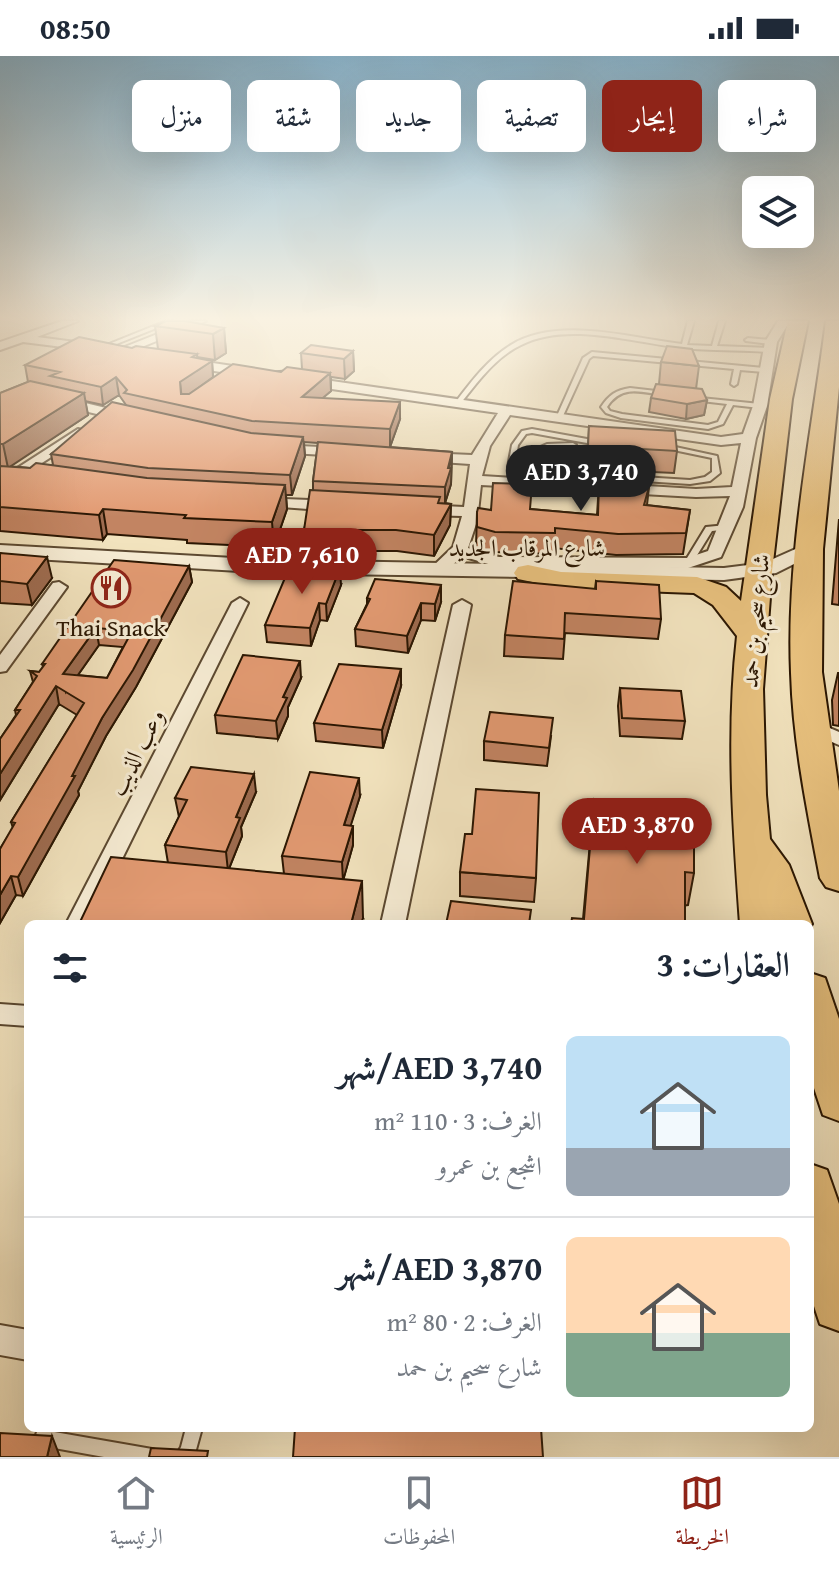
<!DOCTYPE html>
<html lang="ar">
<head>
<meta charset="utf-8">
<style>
  :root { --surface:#fff; --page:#f2f2f3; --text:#1f2937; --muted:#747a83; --line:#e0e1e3; --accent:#8f2418 }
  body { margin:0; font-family:"Gentium Book Plus",Amiri,serif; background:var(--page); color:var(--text); direction:rtl; height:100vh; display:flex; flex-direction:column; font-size:30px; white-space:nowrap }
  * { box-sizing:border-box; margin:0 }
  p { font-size:26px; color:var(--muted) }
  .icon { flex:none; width:44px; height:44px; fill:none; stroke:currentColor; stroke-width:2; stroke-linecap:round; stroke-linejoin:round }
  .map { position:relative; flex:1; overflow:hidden; direction:ltr }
  .panel { position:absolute; left:24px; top:864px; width:790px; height:512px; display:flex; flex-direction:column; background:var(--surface); border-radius:12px; box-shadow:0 8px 32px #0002; direction:rtl }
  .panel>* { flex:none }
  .hud { position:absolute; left:24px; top:24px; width:792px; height:72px; direction:rtl; display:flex; gap:16px }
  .controls { position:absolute; left:742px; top:120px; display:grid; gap:16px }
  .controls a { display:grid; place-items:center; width:72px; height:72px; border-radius:12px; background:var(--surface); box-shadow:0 8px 32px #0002; font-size:40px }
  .price { position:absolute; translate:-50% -68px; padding:0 18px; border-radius:28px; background:var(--accent); color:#fff; font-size:26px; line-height:52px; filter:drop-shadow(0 2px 4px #0008) }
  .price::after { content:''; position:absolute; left:50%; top:48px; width:24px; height:18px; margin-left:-12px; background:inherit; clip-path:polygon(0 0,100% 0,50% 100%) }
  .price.current { background:#222; color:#fff }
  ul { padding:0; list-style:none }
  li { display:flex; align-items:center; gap:24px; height:200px; padding:0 24px }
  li+li { border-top:2px solid var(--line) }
  li span { display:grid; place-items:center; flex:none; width:224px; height:160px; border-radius:12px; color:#555 }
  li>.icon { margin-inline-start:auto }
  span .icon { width:96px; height:96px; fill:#fffc; stroke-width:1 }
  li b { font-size:34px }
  h2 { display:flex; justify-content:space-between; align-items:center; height:96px; padding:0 24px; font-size:34px }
  .pill { padding:0 28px; border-radius:12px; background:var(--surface); box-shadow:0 8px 32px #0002; font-size:28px; line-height:72px }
  .pill.current { background:var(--accent); color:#fff }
  .status { display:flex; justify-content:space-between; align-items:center; height:56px; padding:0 40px; background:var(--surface); direction:ltr }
  .status svg { height:22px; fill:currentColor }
  .tab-bar { display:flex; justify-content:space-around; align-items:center; height:112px; border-top:2px solid var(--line); background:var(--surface); font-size:22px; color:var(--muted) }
  .tab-bar a { display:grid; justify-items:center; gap:4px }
  .tab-bar .current { color:var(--accent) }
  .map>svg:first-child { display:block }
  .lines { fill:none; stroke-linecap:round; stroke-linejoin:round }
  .service-casing { stroke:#5c4931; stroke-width:4 }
  .minor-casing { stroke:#5c4931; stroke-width:4 }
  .tertiary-casing { stroke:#5c4931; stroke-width:4 }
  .trunk-casing { stroke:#2a1602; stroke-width:4 }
  .service { fill:#f7edd5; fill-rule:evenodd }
  .minor { fill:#f7edd5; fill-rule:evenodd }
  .tertiary { fill:#f7edd5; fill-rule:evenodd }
  .trunk { fill:#e9c27f; fill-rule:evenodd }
  .wall { fill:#c28462; stroke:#2a1602; stroke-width:2; fill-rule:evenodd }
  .shaded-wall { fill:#9e6c50; stroke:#2a1602; stroke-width:2 }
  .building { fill:#e29a72; stroke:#2a1602; stroke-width:2; fill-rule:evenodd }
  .labels { text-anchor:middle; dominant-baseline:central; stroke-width:6; stroke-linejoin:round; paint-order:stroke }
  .street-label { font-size:24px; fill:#2a1602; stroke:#f7edd5 }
  .poi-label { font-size:24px; fill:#2a1602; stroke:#f7edd5 }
</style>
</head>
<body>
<div class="status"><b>08:50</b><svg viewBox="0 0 49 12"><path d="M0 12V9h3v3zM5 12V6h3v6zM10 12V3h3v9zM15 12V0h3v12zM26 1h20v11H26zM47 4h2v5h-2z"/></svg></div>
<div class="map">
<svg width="839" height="1401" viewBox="0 0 839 1401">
  <rect width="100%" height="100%" fill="#f2e3be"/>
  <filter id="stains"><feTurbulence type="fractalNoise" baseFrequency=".0025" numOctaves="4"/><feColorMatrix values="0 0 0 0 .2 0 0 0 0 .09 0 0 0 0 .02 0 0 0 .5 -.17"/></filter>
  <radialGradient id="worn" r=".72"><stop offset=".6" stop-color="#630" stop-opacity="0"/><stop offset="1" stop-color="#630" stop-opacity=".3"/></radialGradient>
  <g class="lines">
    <defs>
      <path id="service" d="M166 265H174L114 289 109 288Z
        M688 265H694L687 289 712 290 719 265H725L717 290 769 292 772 294 769 296C741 294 712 295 683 292 634 287 568 265 521 289 495 301 477 327 460 348L455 347C471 326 488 303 511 289 558 260 630 282 682 288Z
        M748 282 771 284 774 286 771 288 746 285 745 284Z
        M592 296 765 312 768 314 765 316 740 314 737 328 734 330 731 328 734 313 593 300 589 303 562 362 557 363 556 362 583 302Z
        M630 332 665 336 668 338 665 340C642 336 622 328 607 351L610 355 622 358 708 369 718 366 727 348 693 344 691 343V341L760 348 763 350 760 352 733 349 723 368 708 373 621 362 606 357 601 351C609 339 616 334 630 332Z
        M532 373 598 385 601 387 598 389 532 377 526 378 518 389 515 408 535 414 573 416 552 403 556 394 559 392H548L543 394 540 403 557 409V413H551L532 404 538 392 547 388 573 387 576 389 575 390 562 395 560 402 579 413 580 415 578 417 690 424 705 421 712 416V402L664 392V390L666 389 717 400 720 417 710 425 690 428 534 418 508 411 512 389 522 375Z
        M727 469H730V473L712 475 691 509H685L684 507 706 471Z
        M186 1372H202L194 1401H175L181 1391Z
        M43 1374 152 1393 158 1395 160 1401H104L43 1390 37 1388 35 1382 37 1376Z"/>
      <path id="minor" d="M62 265H78L37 281 91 288 97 292 95 295 23 286 0 294V286Z
        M190 265H206L122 299 112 296Z
        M778 265H790L777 286 767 350 756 382 743 451 721 501 688 512 498 511 462 500 442 519H430V513L453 491 462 460 423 459 415 454 423 449 464 451 470 408 426 405 419 401 426 397 472 399 498 357 304 329 298 325 304 321 721 381 743 378 753 350 765 286ZM510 359 721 389 741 387 732 431 696 433 482 420 490 390ZM481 429 696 441 730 440 708 495 687 502 499 501 468 492 477 465Z
        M186 303 253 313 259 317 253 321 182 310V304Z
        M60 341 131 358 133 361 126 365 55 348V342Z
        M78 373 90 376 17 423 12 424 5 420Z
        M278 389 342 392 349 396 342 400 273 396 271 393Z
        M259 442 335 445 343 450 335 455 254 449V443Z
        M59 526 67 531 6 615 0 616V599L53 527Z
        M240 542 248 547 90 868H66L232 547Z
        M462 544 471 549 405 868H381L453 549Z
        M811 664 839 676V689L804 674 801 670Z
        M0 948 28 950V970L0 968Z
        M0 1269 28 1274V1304L0 1299Z"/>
      <path id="tertiary" d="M809 487 816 489 819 493 816 497 776 517 724 524 271 517 0 501V489L271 504 724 512 764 507Z"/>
      <path id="trunk" d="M788 265H808L792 343 772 515 763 633 766 739 770 783 789 809 812 868 810 871V868H740C733 771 726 677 737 580L713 549 694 537 561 532 518 523 514 517 518 511 528 509 561 516 697 521 726 531 741 545 770 343Z
        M826 265H839V331L823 493 822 616 839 735V835L826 831 820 822C807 754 793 686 791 617 786 500 811 381 826 265Z
        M810 917 825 922 839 963V1065L823 1059 810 1020Z
        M810 1108 827 1114 839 1148V1275L820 1268 810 1238Z"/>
    </defs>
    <use href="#service" class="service-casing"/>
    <use href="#minor" class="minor-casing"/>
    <use href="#tertiary" class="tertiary-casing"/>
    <use href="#trunk" class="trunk-casing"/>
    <use href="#service" class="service"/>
    <use href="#minor" class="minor"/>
    <use href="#tertiary" class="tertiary"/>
    <use href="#trunk" class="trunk"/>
  </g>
  <path class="wall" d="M155 270 224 272 226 297 215 304 197 301 212 305 213 321 302 313 301 297 353 295 354 315 345 323 331 321V335L322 342 400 363 390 391 452 396 451 428 445 447 451 448 450 469 434 500 397 495H306L304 474 313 435V425L318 387 304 386 305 400 292 439H286L287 453 274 491 187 487V484L107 478 103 484 0 475V337L28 326 25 309 132 292 158 293ZM119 339 126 349 51 398 53 409 30 412 10 410 88 359 85 345 103 349Z
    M661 306 699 310 696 333 707 344 704 359 686 363 649 356 651 342 659 328Z
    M589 370 677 395 674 417 587 413Z
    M599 428 649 431 647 449 690 454 683 498 616 499 554 492 553 498 494 496 476 491 477 456 491 454 530 453 597 459Z
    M839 463V549L832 548Z
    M0 497 52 522 32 549 0 547Z
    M189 510 192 526 136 631 106 680 78 735 79 739 23 840 16 839 0 867V793L13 772 11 766 77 659 59 648 0 744V683L16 659 15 654 33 626 30 615 39 616 43 611 42 608ZM99 589 123 591 107 622 78 619Z
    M596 525 661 563 658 583 565 577 563 603 504 600 505 579 595 533Z
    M341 529 327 565 320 564 311 590 267 586 265 569Z
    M367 542 441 546 435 565 421 564 408 597 356 590 355 573 367 548Z
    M838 617H839V670L833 669 832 644Z
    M301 622 288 651V660L278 683 217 677 215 659Z
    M401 630 383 692 316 685 314 667Z
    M620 632 685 665 682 683 620 680 618 650Z
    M551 680 547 710 484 704V685Z
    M256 736 241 771 242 780 229 813 284 818 282 800 360 740 350 770 353 789 343 824 363 862 168 807 165 789 179 761 175 742Z
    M594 743 646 754 685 784 694 817 688 849 583 863Z
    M460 816 536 822 534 846 460 840Z"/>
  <path class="shaded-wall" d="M224 272 226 297 215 304 213 278Z
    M353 295 354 315 345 323 344 303Z
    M197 298 198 314 212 305 213 321 182 344 180 326 192 301Z
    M330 317 331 335 303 359 302 341Z
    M116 321 119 339 103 349 101 331Z
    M84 337 88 359 8 412 3 388Z
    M707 344 704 359 686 363 687 348Z
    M400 346V363L390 391V373Z
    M303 381 305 400 292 439 290 419Z
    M452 396 451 428 445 447V431Z
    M285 429 287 453 274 491 272 466Z
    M451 448 450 469 434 500V479Z
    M103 453 107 478 103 484 99 459Z
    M47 501 52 522 32 549 27 528Z
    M189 510 192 526 136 631 106 680 78 735 79 739 23 840 18 821 102 662Z
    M340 512 341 529 327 565 326 548Z
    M441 529V546L435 565V548Z
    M319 547 320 564 311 590 310 572Z
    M421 547V564L408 597 407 580Z
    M96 572 99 589 66 636 63 618Z
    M300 605 301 622 288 651V660L278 683 276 665 283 641Z
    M401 613V630L383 692 382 674Z
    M56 630 59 648 0 744V718Z
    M254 718 256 736 241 771 242 780 228 815 226 796 236 761Z
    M359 722 360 740 345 788 344 769Z
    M353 770V789L343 825 342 806Z
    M11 820 16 839 0 867V839Z
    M362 825 363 862 361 868H351Z
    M52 1380 60 1401H47Z"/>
  <path class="building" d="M166 265H185L224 272 213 278 155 270Z
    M79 281 132 292 136 290 197 298 192 301 212 305 180 326 181 338H189L233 308 281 316 287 311 330 317 302 341 400 346 390 373 252 365 124 337 127 334 116 321 101 331 50 320 60 316 25 309Z
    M311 289 353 295 344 303 301 297Z
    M667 290 692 293 699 310 661 306Z
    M30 325 84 337 3 388H0V337Z
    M656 328 702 333 707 344 687 348 651 342Z
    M112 346 251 377 303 381 290 419 148 412 51 398Z
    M589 370 675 375 677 395 588 390Z
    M318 386 452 396 448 412H451L445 431 313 425Z
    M36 407 147 422 285 429 272 466 184 462 186 459 103 453 99 459 0 451V410L30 412Z
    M493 427 532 428 530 453 598 459 599 428 649 431 644 449 690 454 686 477 618 478 555 472V477L495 476 477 471V456L478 452 491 454Z
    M310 434 440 441 438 447 451 448 434 479 396 474H304Z
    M0 497 47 501 27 528 0 525Z
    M114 504 189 510 133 614 102 662 72 720H75L18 821 11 820 0 839V793L15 767 11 766 84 647 56 630 0 718V683L20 654H15L37 620 30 615 39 616 45 608H42ZM96 572 132 575 107 622 63 618Z
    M290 510 340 512 326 548 319 547 310 572 265 569Z
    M375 523 441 529 435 548 421 547 407 580 355 573 370 543 367 542Z
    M513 525 596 533V525L659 529 661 563 565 557 564 583 505 579Z
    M243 599 300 605 283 641 287 642 276 665 215 659Z
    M339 608 401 613 382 674 314 667Z
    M620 632 681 635 685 665 622 662Z
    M490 656 553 662 549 692 484 685Z
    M191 711 254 718 236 761 240 762 226 796 165 789 187 744 175 742Z
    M310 716 359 722 344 769 353 770 342 806 282 800Z
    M476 733 539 737 536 822 460 816 465 778H472Z
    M594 743 646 749V754L685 758V784L694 785V817L685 816V868H571L572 862 584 863Z
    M111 801 362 825 351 868H79Z
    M451 845 531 854 529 868H446Z
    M295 1372H541L543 1401H293Z
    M0 1377 52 1380 47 1401H0Z
    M151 1392 208 1395 207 1401H149Z"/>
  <linearGradient id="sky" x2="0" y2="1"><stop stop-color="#89b8d4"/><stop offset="0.57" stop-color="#f9f2e2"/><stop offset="1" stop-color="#f9f2e2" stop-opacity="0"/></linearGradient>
  <rect width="839" height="461" fill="url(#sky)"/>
  <defs>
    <symbol id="restaurant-ring" viewBox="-11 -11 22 22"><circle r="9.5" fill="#f7edd5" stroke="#8f2418" stroke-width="1.5"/><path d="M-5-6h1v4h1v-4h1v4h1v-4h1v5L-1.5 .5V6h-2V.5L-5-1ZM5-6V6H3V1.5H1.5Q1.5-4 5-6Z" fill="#8f2418"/></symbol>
  </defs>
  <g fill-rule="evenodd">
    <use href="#restaurant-ring" x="89" y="510" width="44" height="44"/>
  </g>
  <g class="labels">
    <g class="street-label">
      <text x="527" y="491">شارع المرقاب الجديد</text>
      <text transform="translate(755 565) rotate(-85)">شارع سحيم بن حمد</text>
      <text transform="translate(136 696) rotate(-63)">وعب الذيب</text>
    </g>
    <g class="poi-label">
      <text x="111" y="571">Thai Snack</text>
    </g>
  </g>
  <rect width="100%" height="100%" filter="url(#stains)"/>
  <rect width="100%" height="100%" fill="url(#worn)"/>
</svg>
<div class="controls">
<a><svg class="icon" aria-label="layers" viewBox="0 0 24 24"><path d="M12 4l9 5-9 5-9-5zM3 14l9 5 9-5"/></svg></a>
</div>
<b class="price current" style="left:581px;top:457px">AED 3,740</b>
<b class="price" style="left:302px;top:540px">AED 7,610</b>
<b class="price" style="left:637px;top:810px">AED 3,870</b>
<div class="hud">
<a class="pill">شراء</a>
<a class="pill current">إيجار</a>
<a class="pill">تصفية</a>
<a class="pill">جديد</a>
<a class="pill">شقة</a>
<a class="pill">منزل</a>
</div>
<section class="panel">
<h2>العقارات: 3<svg class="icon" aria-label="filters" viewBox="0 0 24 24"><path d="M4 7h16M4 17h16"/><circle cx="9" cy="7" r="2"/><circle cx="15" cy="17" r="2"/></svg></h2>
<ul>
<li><span style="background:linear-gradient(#bfe0f5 70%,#9aa5b1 0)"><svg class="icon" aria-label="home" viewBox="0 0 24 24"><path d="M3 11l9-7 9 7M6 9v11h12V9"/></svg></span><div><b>AED 3,740/شهر</b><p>الغرف: 3 · 110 m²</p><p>اشجع بن عمرو</p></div></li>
<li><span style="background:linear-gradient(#ffd9b3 60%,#7fa58c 0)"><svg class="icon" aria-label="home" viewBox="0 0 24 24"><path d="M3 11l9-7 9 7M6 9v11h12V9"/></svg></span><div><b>AED 3,870/شهر</b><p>الغرف: 2 · 80 m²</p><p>شارع سحيم بن حمد</p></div></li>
</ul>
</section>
</div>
<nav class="tab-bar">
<a class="current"><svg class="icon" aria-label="map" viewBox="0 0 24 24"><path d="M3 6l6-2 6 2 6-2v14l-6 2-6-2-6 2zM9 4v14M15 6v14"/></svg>الخريطة</a>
<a><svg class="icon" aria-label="saved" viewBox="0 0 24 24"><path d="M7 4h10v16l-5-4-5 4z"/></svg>المحفوظات</a>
<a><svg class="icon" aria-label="home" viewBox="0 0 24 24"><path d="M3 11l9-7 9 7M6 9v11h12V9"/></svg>الرئيسية</a>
</nav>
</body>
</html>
